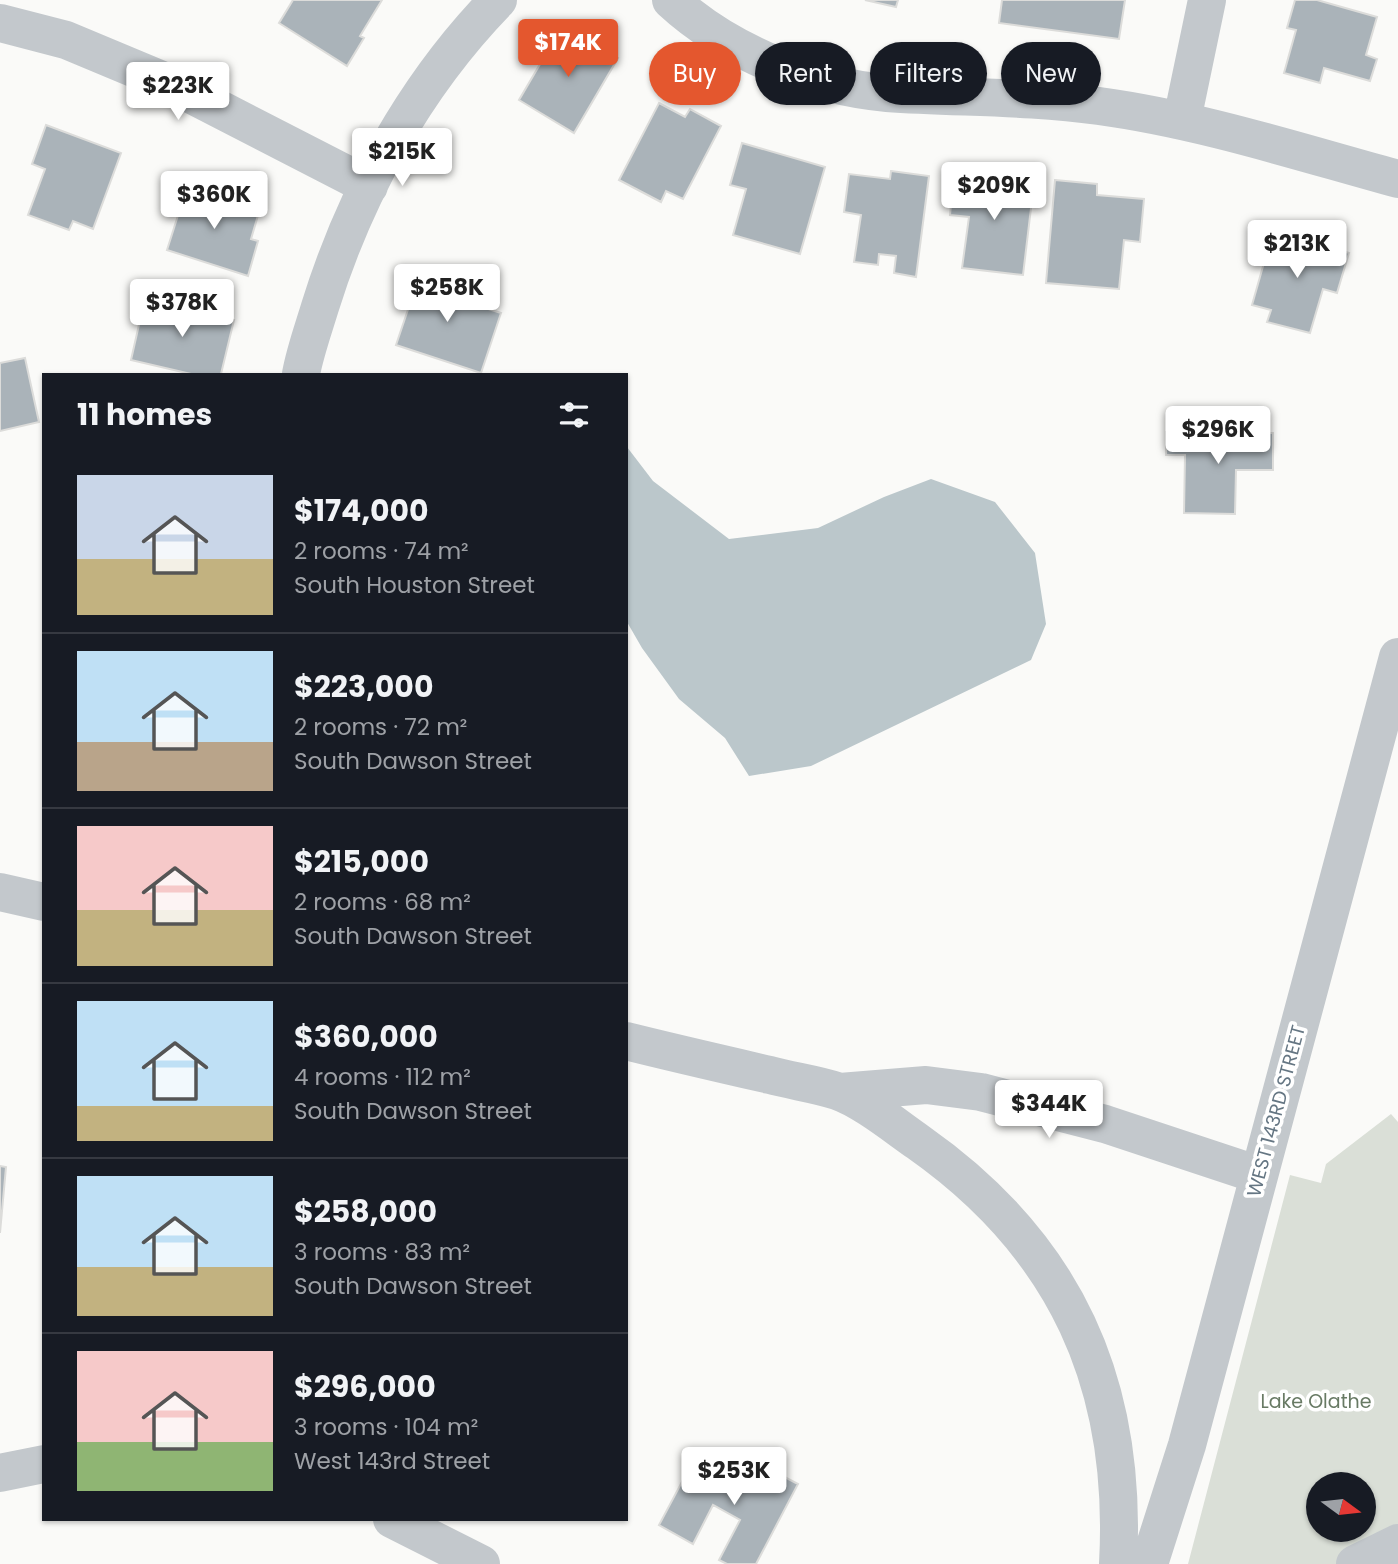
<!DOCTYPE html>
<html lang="en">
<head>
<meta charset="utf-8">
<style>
  :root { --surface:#171b24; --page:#20242c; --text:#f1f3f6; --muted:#9ea1a6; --line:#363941; --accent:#e4572e }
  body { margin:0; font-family:Poppins,sans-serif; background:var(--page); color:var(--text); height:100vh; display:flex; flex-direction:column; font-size:26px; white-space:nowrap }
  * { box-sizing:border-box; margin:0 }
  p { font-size:23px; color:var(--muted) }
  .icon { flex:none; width:38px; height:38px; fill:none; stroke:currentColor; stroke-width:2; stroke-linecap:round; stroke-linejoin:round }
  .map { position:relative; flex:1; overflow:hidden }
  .details { position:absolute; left:42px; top:373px; width:586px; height:1148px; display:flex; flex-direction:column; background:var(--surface); border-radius:0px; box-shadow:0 2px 5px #0004 }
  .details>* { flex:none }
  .hud { position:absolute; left:649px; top:42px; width:642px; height:63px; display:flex; gap:14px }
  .needle { width:46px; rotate:105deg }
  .buttons { position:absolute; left:1306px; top:1472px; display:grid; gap:14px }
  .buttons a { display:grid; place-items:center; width:70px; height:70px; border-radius:50%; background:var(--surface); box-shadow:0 2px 5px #0004; font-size:35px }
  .price { position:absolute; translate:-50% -60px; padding:0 16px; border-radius:7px; background:#fff; color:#222; font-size:23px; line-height:46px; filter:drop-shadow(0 2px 4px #0008) }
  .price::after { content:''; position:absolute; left:50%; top:42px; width:21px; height:16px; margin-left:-10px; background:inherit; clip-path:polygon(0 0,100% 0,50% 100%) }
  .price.on { background:var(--accent); color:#fff }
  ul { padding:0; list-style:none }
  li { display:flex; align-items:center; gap:21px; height:175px; padding:0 35px }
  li+li { border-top:2px solid var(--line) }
  li span { display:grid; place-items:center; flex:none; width:196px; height:140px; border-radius:0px; color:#555 }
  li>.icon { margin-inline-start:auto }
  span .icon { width:84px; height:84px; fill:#fffc; stroke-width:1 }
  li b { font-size:30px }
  h2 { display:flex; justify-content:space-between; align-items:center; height:84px; padding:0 35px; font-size:30px }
  .chip { padding:0 24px; border-radius:32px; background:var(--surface); box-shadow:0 2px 5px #0004; font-size:24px; line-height:63px }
  .chip.on { background:var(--accent); color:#fff }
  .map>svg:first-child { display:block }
  .green { fill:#dadfd7; fill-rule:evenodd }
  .water { fill:#bbc7cb }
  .building { fill:#aab3b9; stroke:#dcdcda; stroke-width:2 }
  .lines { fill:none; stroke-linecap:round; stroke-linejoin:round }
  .minor { stroke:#c3c8cc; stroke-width:38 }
  .labels { text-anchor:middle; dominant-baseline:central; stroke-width:7; stroke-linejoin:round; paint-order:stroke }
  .street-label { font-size:19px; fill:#657683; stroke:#fff }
  .park-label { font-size:19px; fill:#687a64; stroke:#fff }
</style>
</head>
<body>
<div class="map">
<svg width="1398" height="1564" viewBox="0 0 1398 1564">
  <rect width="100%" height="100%" fill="#fafaf8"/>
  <path class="green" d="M1391 1114 1398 1122V1564H1188L1290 1175 1321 1183 1326 1164ZM1318 1484H1363V1530H1318Z"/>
  <path class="water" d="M627 447 653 481 729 539 818 528 884 497 931 479 995 502 1035 553 1046 624 1031 660 811 766 749 776 725 738 679 699 642 648 627 622Z"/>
  <path class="building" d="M293 0H382L360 36 364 38 347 66 279 23Z
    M865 0H898L896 7Z
    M1002 0H1125L1119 39 999 23Z
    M1295 0H1317L1377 17 1366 55 1377 59 1370 81 1324 68 1320 83 1284 73 1296 30 1287 28Z
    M563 25 618 58 574 133 519 100Z
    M659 103 685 117 690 109 721 126 683 199 666 191 661 202 619 180Z
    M46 125 121 153 93 229 73 221 69 230 28 215 45 169 32 164Z
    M742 143 825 167 800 254 733 235 746 189 730 185Z
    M891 171 929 176 916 277 894 273 896 256 879 254 878 265 854 262 861 215 844 212 849 174 890 179Z
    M954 174 1034 183 1023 275 962 268 969 217 950 215Z
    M1055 180 1097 184V195L1144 199 1140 242 1124 240 1119 289 1046 283Z
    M177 185 259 212 251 239 258 241 248 276 167 250 180 209 170 206Z
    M1273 231 1349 253 1337 293 1323 289 1310 333 1267 322 1271 310 1252 305Z
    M422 268 457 280 451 297 501 313 481 373 396 345Z
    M145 298 234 320 221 374H191L131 360Z
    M25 358 39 422 0 431V363Z
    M1166 432 1273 433V470H1236L1235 514 1184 513 1185 455H1166Z
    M0 1166 6 1167 0 1233Z
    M752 1451 776 1463 773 1471 798 1484 756 1564H727L719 1560 740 1520 713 1505 693 1544 659 1525 684 1478 701 1487 712 1464 738 1478Z"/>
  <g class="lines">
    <path class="minor" d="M671 0C726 51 813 87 887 93 958 98 1029 96 1099 106 1201 120 1299 152 1398 179
      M0 23 66 40 169 83 369 186
      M1182 120 1207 0
      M301 374C305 352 313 330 320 307 355 194 415 85 498 0
      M0 892 44 902
      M626 1041C674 1053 722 1064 770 1075 792 1081 816 1084 837 1091 863 1100 895 1126 918 1142 1066 1246 1128 1384 1118 1564
      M840 1092 926 1085 981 1092 1105 1124 1259 1175
      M0 1473 44 1464
      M392 1519 481 1564
      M1149 1564 1187 1445 1398 657
      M1355 1564 1398 1543"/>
  </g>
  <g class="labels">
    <g class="street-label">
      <text transform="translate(1276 1111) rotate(-75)">WEST 143RD STREET</text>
    </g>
    <g class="park-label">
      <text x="1316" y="1401">Lake Olathe</text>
    </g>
  </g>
</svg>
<div class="buttons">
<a><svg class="needle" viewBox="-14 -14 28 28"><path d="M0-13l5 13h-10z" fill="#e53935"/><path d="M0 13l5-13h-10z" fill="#9ea1a6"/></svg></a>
</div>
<b class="price on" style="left:568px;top:79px">$174K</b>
<b class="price" style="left:178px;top:122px">$223K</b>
<b class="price" style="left:402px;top:188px">$215K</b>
<b class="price" style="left:994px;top:222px">$209K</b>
<b class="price" style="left:214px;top:231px">$360K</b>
<b class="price" style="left:1297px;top:280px">$213K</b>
<b class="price" style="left:447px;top:324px">$258K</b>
<b class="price" style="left:182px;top:339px">$378K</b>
<b class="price" style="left:1218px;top:466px">$296K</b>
<b class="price" style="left:1049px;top:1140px">$344K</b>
<b class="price" style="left:734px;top:1507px">$253K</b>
<div class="hud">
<a class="chip on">Buy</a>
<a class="chip">Rent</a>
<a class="chip">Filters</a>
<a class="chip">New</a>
</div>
<section class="details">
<h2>11 homes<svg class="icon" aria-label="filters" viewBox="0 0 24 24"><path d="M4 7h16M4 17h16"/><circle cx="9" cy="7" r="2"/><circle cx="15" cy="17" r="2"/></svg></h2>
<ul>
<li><span style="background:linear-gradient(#c9d6e8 60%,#c2b280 0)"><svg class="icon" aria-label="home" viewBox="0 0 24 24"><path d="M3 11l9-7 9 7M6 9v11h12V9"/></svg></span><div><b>$174,000</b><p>2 rooms · 74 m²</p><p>South Houston Street</p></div></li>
<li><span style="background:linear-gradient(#bfe0f5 65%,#b9a48a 0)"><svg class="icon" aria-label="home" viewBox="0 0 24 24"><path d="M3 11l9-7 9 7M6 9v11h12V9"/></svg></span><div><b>$223,000</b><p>2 rooms · 72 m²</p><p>South Dawson Street</p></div></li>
<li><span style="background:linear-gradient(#f6c9c9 60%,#c2b280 0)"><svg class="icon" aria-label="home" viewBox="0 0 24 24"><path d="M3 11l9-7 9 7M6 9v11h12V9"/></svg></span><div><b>$215,000</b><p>2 rooms · 68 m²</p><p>South Dawson Street</p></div></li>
<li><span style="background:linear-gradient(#bfe0f5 75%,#c2b280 0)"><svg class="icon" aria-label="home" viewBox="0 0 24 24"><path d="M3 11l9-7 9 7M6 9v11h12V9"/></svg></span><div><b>$360,000</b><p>4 rooms · 112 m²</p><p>South Dawson Street</p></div></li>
<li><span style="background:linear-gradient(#bfe0f5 65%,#c2b280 0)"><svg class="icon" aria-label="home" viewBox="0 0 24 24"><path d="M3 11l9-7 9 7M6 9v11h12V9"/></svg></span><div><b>$258,000</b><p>3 rooms · 83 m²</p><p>South Dawson Street</p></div></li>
<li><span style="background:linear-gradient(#f6c9c9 65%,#8fb573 0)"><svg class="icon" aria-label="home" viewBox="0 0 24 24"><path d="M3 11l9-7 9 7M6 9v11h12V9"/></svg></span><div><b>$296,000</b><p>3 rooms · 104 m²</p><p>West 143rd Street</p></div></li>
</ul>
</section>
</div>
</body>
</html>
